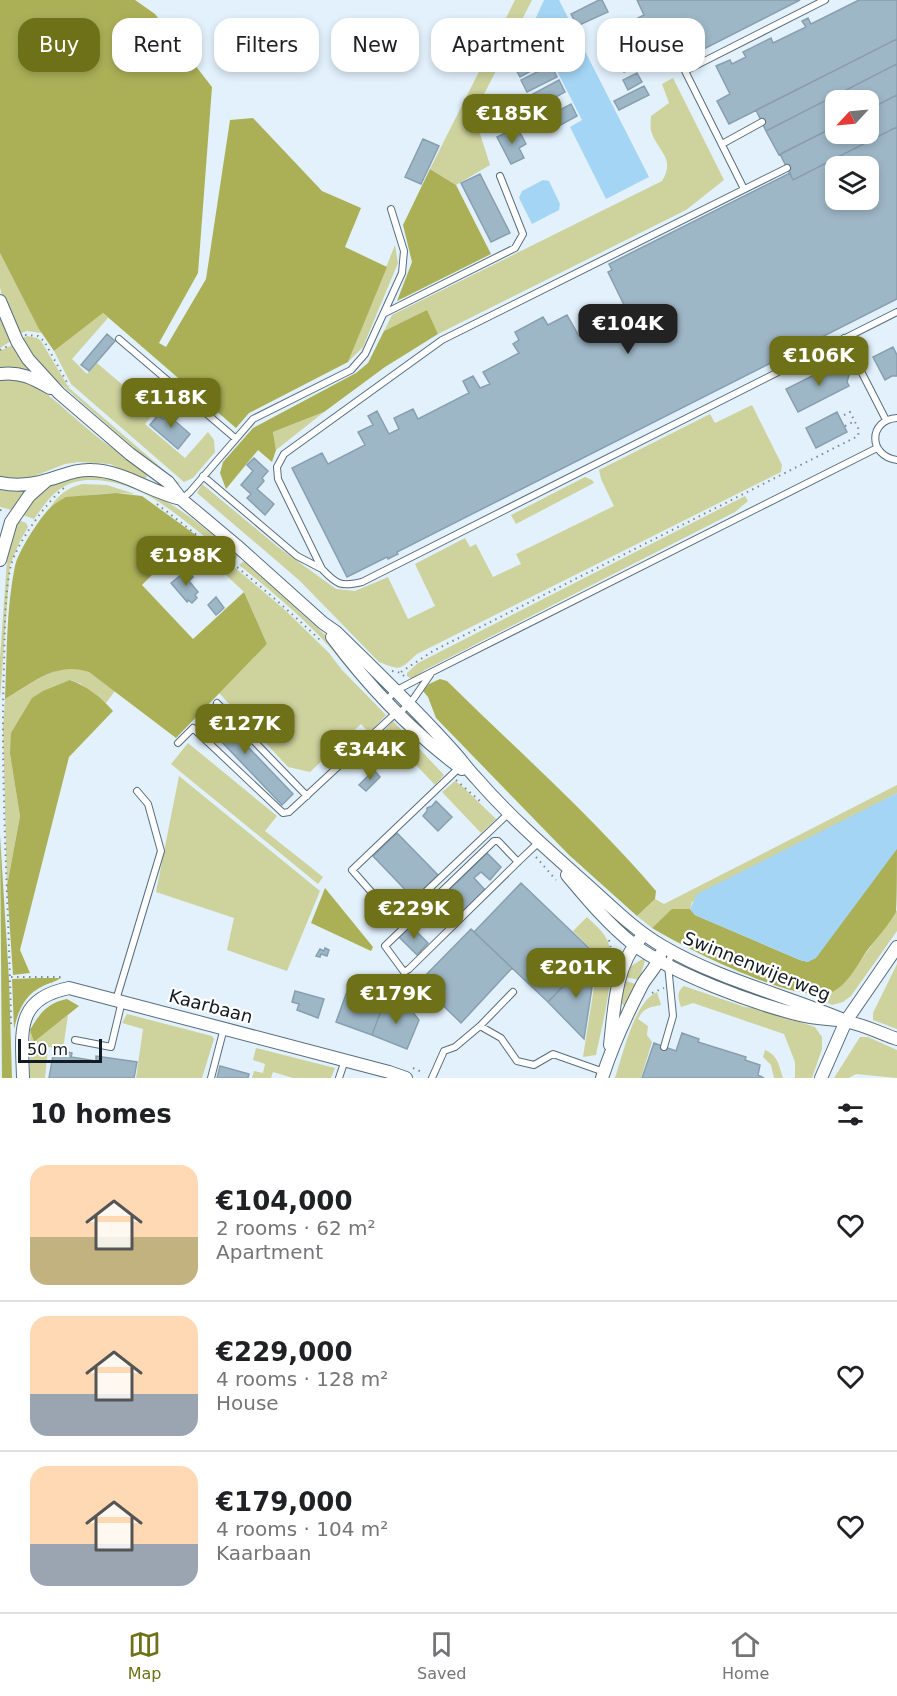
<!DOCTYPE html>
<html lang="en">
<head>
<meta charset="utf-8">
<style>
  :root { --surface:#fff; --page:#f6f6f6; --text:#202124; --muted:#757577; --line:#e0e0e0; --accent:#6e7117 }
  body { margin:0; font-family:"DejaVu Sans",sans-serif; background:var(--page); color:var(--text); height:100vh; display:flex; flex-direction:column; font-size:22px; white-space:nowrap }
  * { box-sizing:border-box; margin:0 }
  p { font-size:20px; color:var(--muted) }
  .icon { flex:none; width:33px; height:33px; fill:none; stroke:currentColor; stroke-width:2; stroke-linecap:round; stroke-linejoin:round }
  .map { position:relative; height:1078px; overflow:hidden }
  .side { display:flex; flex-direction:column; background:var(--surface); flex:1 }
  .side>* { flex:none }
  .top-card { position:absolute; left:18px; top:18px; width:861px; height:54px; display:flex; gap:12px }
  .needle { width:39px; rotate:244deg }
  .buttons { position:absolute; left:825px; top:90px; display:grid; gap:12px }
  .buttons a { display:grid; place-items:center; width:54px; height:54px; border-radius:12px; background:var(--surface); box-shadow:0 3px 9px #0003; font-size:30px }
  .scale { position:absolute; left:18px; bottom:15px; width:84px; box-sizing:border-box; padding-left:6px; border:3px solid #121b21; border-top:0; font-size:16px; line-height:21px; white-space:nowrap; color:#121b21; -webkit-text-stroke:4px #fff; paint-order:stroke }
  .price { position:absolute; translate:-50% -51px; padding:0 14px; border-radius:12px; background:var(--accent); color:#fff; font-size:20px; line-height:39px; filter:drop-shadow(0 2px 3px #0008) }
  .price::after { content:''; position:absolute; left:50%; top:36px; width:18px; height:14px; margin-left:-9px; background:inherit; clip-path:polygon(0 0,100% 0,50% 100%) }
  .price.on { background:#222; color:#fff }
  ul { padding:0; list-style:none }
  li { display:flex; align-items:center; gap:18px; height:150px; padding:0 30px }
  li+li { border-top:2px solid var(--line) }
  li span { display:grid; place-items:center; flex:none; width:168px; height:120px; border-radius:18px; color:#555 }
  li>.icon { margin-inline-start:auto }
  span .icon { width:72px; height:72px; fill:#fffc; stroke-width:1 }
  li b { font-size:26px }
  h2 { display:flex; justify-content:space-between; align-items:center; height:72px; padding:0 30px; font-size:26px }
  .pill { padding:0 21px; border-radius:18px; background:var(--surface); box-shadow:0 3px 9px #0003; font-size:21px; line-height:54px }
  .pill.on { background:var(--accent); color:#fff }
  .tab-bar { display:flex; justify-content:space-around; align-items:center; height:84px; border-top:2px solid var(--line); background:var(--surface); font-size:16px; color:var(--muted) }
  .tab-bar a { display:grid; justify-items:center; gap:3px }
  .tab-bar .on { color:var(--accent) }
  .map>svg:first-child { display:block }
  .green { fill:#ced29d }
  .forest { fill:#abb057 }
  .water { fill:#a4d5f5 }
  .building { fill:#9eb7c7; stroke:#879faf; stroke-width:1.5; fill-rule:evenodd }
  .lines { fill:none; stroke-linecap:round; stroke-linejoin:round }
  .service-casing { stroke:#576e7d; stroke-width:8 }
  .minor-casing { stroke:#576e7d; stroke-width:14 }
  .path { stroke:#7d8991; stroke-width:2; stroke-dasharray:1.5 4.5; stroke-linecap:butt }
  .service { stroke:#fff; stroke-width:6 }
  .minor { stroke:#fff; stroke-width:12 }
  .labels { text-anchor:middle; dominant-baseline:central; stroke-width:4.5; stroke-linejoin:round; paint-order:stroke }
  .street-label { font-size:18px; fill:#121b21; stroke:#fff }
</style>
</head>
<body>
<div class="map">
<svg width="897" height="1078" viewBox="0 0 897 1078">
  <rect width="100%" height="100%" fill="#e2f1fc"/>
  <path class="green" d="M515 0H532L480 102 476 121 490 165 456 185 430 169Z
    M673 78 724 180 686 210 438 334 426 311 384 331 392 315 662 181C676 158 658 152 651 131 650 126 651 120 651 116L669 103 662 84Z
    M395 245 398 263 363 347 348 362Z
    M0 253 42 333 27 331 18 334 3 302 0 287Z
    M103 313 108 318 72 359 87 374 97 363 139 399 149 388 169 408 163 414 157 409 145 424 185 458 208 432 214 440 215 452 193 478 184 482 71 384 54 351Z
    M0 316 11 341 0 348Z
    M27 336 37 338 41 341 69 388 180 484 174 483 39 365 20 339Z
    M14 344 30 368V371L0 369V351Z
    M11 378C20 380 29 382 37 387 66 407 89 434 120 453 130 459 144 465 147 477L144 479 110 464 79 462 65 464 27 479 0 478V380Z
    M752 405 782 465 781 472 417 654C399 670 402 671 379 662L299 580 197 493 202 484 278 547 336 589 355 591 388 577 408 619 435 606 415 564 465 538 470 547 476 544 493 577 521 564 516 554 614 506 601 479 599 470 710 414 715 423Z
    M324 412 276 450 273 432Z
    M87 475C147 479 194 518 238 556L234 561C208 540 177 512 149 496 127 483 88 473 65 486 51 493 43 507 34 519L20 514C39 488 56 481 87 475Z
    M585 477 592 480 594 483 516 524 511 515Z
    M82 484 107 485 135 494C111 492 69 494 50 508 58 495 67 488 82 484Z
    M0 486 26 489 27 491 12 510 0 507Z
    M745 496 748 501 735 512 425 670 412 679 407 676V673L418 663Z
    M16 519 26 523 28 527 20 541 10 565 0 699V658L8 546Z
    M204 541 231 563 223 571 191 543Z
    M244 561 324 634 361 680 359 681C347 669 337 655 326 643 299 614 269 589 239 565Z
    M234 567 285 610 329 653 342 670 386 715 369 733 361 724 310 772 288 767 219 693 267 644 244 592 226 575Z
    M76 667 89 672 115 691 106 703 81 684 71 680 58 685 10 754 20 816 7 886 3 727 5 699C27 686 50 668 76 667Z
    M393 721 444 775 435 785 384 731Z
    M188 743 277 816 265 831 323 877 318 884 171 764Z
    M179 776 320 891 287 971 227 950 234 918 156 892Z
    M455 781 462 786 496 819 481 833 442 792Z
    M897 785V793L692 902 690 909 672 910 652 928 637 916 655 899 664 904Z
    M897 910V931L851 996 843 1002 832 1005 812 995 829 993 851 974Z
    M587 917C593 923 602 930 606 938 620 960 601 1029 596 1055L583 1057 597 968 591 961 597 955 573 931Z
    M644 958 645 961 639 980 625 977 631 966Z
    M897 964V1029L873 1020V1013Z
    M625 981 636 984 628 1005 624 1006 620 1001Z
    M684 986 745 1007 756 1008 815 1027 822 1037V1049L812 1078H795V1062L784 1034 693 1003 681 1007C678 998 676 992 684 986Z
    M657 992 661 1005C650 1007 643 1008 638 1019L648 1026 647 1035 652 1042 641 1078H615C623 1055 634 1002 657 992Z
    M127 1014 212 1036 214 1039 202 1078H136L143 1029 122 1023Z
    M68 1015 63 1049 48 1047 45 1078H30V1030L34 1042Z
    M860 1037H868L897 1050V1078L856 1074 849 1078H834Z
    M256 1048 335 1068 331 1078H293L273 1072 271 1078H252L254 1071 263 1073 265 1064 253 1060Z
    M765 1050C778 1055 779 1066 783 1078H774L771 1065 763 1057Z"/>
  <path class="forest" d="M0 0H135L155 14 212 87 198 273 159 343 166 347 206 279 230 120 253 118 322 191 361 208 345 247 387 267 348 362 249 413 236 428 103 313 54 351 39 329 0 253Z
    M430 169 456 185 491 254 397 301 412 262 403 225Z
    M427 310 438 334 385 367 324 412 273 432 276 450 272 462 258 450 226 489 220 473 223 462 253 428 356 373 368 363 384 331Z
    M116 493 142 496 204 541C178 545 161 567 142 585L193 639 244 592 267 644 176 738 89 672C56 661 33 683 5 699 7 655 6 609 15 566 18 552 40 517 51 507 55 503 61 500 66 497Z
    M440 679 447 681C517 750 592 816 656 891L655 899 637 916 569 855 436 718 428 697 423 691 429 684Z
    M70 680C87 686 102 698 113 711L69 757 20 950 30 973 13 975 7 886 20 816 10 754 11 733 32 698 43 691Z
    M0 835 9 980 12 1078H2Z
    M897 848C897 860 897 903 896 912 888 926 876 939 866 952 857 966 846 987 830 993 797 1005 683 947 652 928L672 909H690L695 915 800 960 808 962Z
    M325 888 373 947 371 951 311 923Z
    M38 978H61C55 982 49 983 43 986 25 994 18 1011 14 1029L12 979Z
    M67 999 79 1006 34 1042 30 1030C40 1013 47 1003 67 999Z"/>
  <path class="water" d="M544 0H559L649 177 606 199 570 127 582 120 533 24Z
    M543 180 549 181 560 204 559 210 532 224 519 198 522 191Z
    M897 793V849L816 958 808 962 800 960 695 915 690 909 697 894Z"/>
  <path class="building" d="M599 0H602L608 12 577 26 571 14Z
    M637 0H800L694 54 682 31 631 56 616 29 644 15Z
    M859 0H897V39L729 124 717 101 730 94 716 66 730 60 732 64 746 57 743 52 771 38 773 43 806 27 802 21 808 18 811 24Z
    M897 39V64L766 131 756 110Z
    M543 50 549 61 520 77 513 64Z
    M632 63 634 68 624 72 622 68Z
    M897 64V95L868 110V100H836V126L779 155 766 131Z
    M551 65 557 77 527 92 521 80Z
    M637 73 642 82 628 90 623 80Z
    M559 80 565 92 536 108 529 96Z
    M644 86 649 95 619 110 614 101Z
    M897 95V127L793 180 780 154 836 126V134H868V110Z
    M511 108a7 7 0 1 1 14 0a7 7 0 1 1-14 0Z
    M571 104 577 116 548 132 541 120Z
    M517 127 526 144 519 148 524 158 511 164 497 137Z
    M897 127V299L397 552 398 554 388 559 387 557 347 577 292 468 322 453 328 464 365 445 358 432 373 425 368 416 377 411 389 434 399 429 394 418 413 409 418 419 469 393 463 381 473 376 480 388 490 384 483 372 519 353 513 344 519 340 515 332 543 317 548 325 567 315 579 336 627 311 608 272 612 270 609 264 790 173 793 180ZM836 166H868V200H836Z
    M423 139 439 146 421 184 405 177Z
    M480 174 510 233 491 242 461 183Z
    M107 334 115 341 89 371 81 365Z
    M893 347 897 355V376H892L885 380 873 357Z
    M838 363 840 367 848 371 849 375 847 382 849 386 798 412 786 389Z
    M170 411 178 417 175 421 190 434 178 449 150 425 158 415 163 419Z
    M837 412 847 432 816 448 806 428Z
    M254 458 268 471 262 478 264 481 257 489 274 504 265 515 247 498 251 494 241 485 253 471 247 465Z
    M187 570 193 577 189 581 198 592 195 595 197 598 192 603 188 600 187 602 171 583Z
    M216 597 224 608 216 615 208 605Z
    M209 706 293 794 282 805 197 716Z
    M374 770 380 777 366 791 359 785Z
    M436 801 452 817 438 831 423 816 427 811V808L432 806Z
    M397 833 438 875 414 899 373 856Z
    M487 853 501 867 490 880 481 872 474 878 485 890 448 925 431 907Z
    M521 883 594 953 548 1002 474 932Z
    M411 926 428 943 417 955 399 937Z
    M471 929 512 968 461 1023 419 982Z
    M325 948 329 950 327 956 321 954 320 957 316 956 320 949 324 951Z
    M587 961 595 968 584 1039 548 1002Z
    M349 986 385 1000 372 1035 336 1022Z
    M295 991 324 999 318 1018 297 1010 299 1004 292 1002Z
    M385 1000 412 1011 419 1020 407 1049 372 1035Z
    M682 1033 699 1039 698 1042 746 1057 745 1060 760 1065 758 1075 764 1078H642L654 1043 676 1051Z
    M54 1050 53 1055 62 1056 63 1051 72 1053 71 1057 96 1061V1056L137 1062 134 1078H49Z
    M220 1066 249 1074 248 1078H217Z"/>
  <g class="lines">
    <defs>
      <path id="service" d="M668 37 744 189
        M685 71 825 0
        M722 144 762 122
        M787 168 442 340 284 454 277 467 278 479 322 569C337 585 341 587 362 582L897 312
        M385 313 515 248 523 234 500 176
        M844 338 886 420
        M119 339 235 438
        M897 418C868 420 868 456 897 460
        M203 476 297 556 322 569
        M182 499 190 492 253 419 351 370 365 354 402 273 404 251 391 209
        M386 701 395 691 420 678 877 448
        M217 703 307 796
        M399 714 414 698 430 675
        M178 743 193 728 283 813 289 812 397 712
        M461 766 352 870 396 920 509 813
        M518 862 498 841H494L385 946 404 972 409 969 521 859 539 842
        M513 992 480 1026 501 1038 517 1061 534 1065 553 1054 604 1072
        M116 1000 161 851 148 804 137 791
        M75 1040 111 1047 122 1001
        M664 1047 673 1016 668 965 672 951
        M211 1078 224 1028
        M339 1078 345 1060
        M432 1078 444 1051 455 1047 480 1026"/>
      <path id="minor" d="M0 301 17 341 28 359 59 393 130 454 168 482 181 499 236 545 323 623 336 632C376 671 417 710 454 752 462 761 469 771 477 779 510 817 548 850 585 883 610 905 633 929 662 946 720 980 785 995 846 1021
        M0 374C20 371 34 379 50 388
        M0 483C16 486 31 485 47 480 63 476 75 469 92 470 124 471 150 492 181 499
        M0 560 11 522 29 496 46 481
        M332 637C369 687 412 732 462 769
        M567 875C588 900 608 924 633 944 673 974 752 1003 800 1015 815 1019 831 1019 845 1021 864 1025 880 1033 897 1039
        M610 1045C614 1011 615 965 640 939
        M23 1078C22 1033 14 999 69 988L389 1072 406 1078
        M602 1078C612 1047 626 1016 641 987 646 976 658 967 660 955
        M821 1078 846 1021 897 947"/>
    </defs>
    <use href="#service" class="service-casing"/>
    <use href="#minor" class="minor-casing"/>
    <path class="path" d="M25 335 38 336 44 341 69 386
      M0 350 8 346
      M845 426 853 422
      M157 504C214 548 269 591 321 641
      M0 510 6 511
      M392 671 401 673 405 677
      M401 672 433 651 858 436 859 430 850 412 840 417
      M456 780 481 802
      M536 857 556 880
      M609 940 613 958
      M11 977H65
      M652 993 664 988
      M11 1024C9 904 0 785 4 665 5 633 4 596 11 565 17 543 47 501 65 487
      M413 1068 424 1073"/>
    <use href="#service" class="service"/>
    <use href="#minor" class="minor"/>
  </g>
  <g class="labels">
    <g class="street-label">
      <text transform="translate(757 966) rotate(22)">Swinnenwijerweg</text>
      <text transform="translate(211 1006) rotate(15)">Kaarbaan</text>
    </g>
  </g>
</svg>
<div class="buttons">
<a><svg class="needle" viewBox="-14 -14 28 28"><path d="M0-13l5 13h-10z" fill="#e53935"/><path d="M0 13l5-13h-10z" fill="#757577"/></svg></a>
<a><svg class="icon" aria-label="layers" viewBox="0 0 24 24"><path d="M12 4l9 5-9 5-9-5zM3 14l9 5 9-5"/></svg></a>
</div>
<div class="scale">50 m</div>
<b class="price" style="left:512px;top:145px">€185K</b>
<b class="price on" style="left:628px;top:355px">€104K</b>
<b class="price" style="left:819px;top:387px">€106K</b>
<b class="price" style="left:171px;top:429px">€118K</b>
<b class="price" style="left:186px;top:587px">€198K</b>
<b class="price" style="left:245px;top:755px">€127K</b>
<b class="price" style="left:370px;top:781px">€344K</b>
<b class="price" style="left:414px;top:940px">€229K</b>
<b class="price" style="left:576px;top:999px">€201K</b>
<b class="price" style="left:396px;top:1025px">€179K</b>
<div class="top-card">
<a class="pill on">Buy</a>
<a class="pill">Rent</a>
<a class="pill">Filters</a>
<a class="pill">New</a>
<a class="pill">Apartment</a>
<a class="pill">House</a>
</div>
</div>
<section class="side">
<h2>10 homes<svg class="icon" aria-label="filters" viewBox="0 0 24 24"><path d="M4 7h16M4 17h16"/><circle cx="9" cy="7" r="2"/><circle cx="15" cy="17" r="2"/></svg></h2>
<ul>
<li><span style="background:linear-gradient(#ffd9b3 60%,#c2b280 0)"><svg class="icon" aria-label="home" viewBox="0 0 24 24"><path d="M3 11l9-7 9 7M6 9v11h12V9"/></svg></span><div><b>€104,000</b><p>2 rooms · 62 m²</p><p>Apartment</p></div><svg class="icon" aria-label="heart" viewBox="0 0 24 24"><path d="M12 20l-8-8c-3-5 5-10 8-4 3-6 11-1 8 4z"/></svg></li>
<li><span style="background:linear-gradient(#ffd9b3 65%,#9aa5b1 0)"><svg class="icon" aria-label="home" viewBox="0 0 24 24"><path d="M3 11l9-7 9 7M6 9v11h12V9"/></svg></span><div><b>€229,000</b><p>4 rooms · 128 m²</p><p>House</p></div><svg class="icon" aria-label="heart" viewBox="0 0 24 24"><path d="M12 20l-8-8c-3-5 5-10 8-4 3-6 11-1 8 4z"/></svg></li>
<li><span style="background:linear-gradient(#ffd9b3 65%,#9aa5b1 0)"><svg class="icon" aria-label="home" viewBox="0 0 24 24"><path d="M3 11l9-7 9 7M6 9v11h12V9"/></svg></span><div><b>€179,000</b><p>4 rooms · 104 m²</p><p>Kaarbaan</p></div><svg class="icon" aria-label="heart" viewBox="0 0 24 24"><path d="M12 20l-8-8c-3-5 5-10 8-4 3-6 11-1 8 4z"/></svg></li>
</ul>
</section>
<nav class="tab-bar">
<a class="on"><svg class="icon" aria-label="map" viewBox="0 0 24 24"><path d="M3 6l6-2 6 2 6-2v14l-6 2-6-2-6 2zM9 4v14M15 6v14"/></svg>Map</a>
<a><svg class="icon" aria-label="saved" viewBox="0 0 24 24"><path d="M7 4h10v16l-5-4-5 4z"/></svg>Saved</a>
<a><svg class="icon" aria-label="home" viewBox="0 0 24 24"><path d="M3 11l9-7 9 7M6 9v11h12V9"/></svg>Home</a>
</nav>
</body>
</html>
